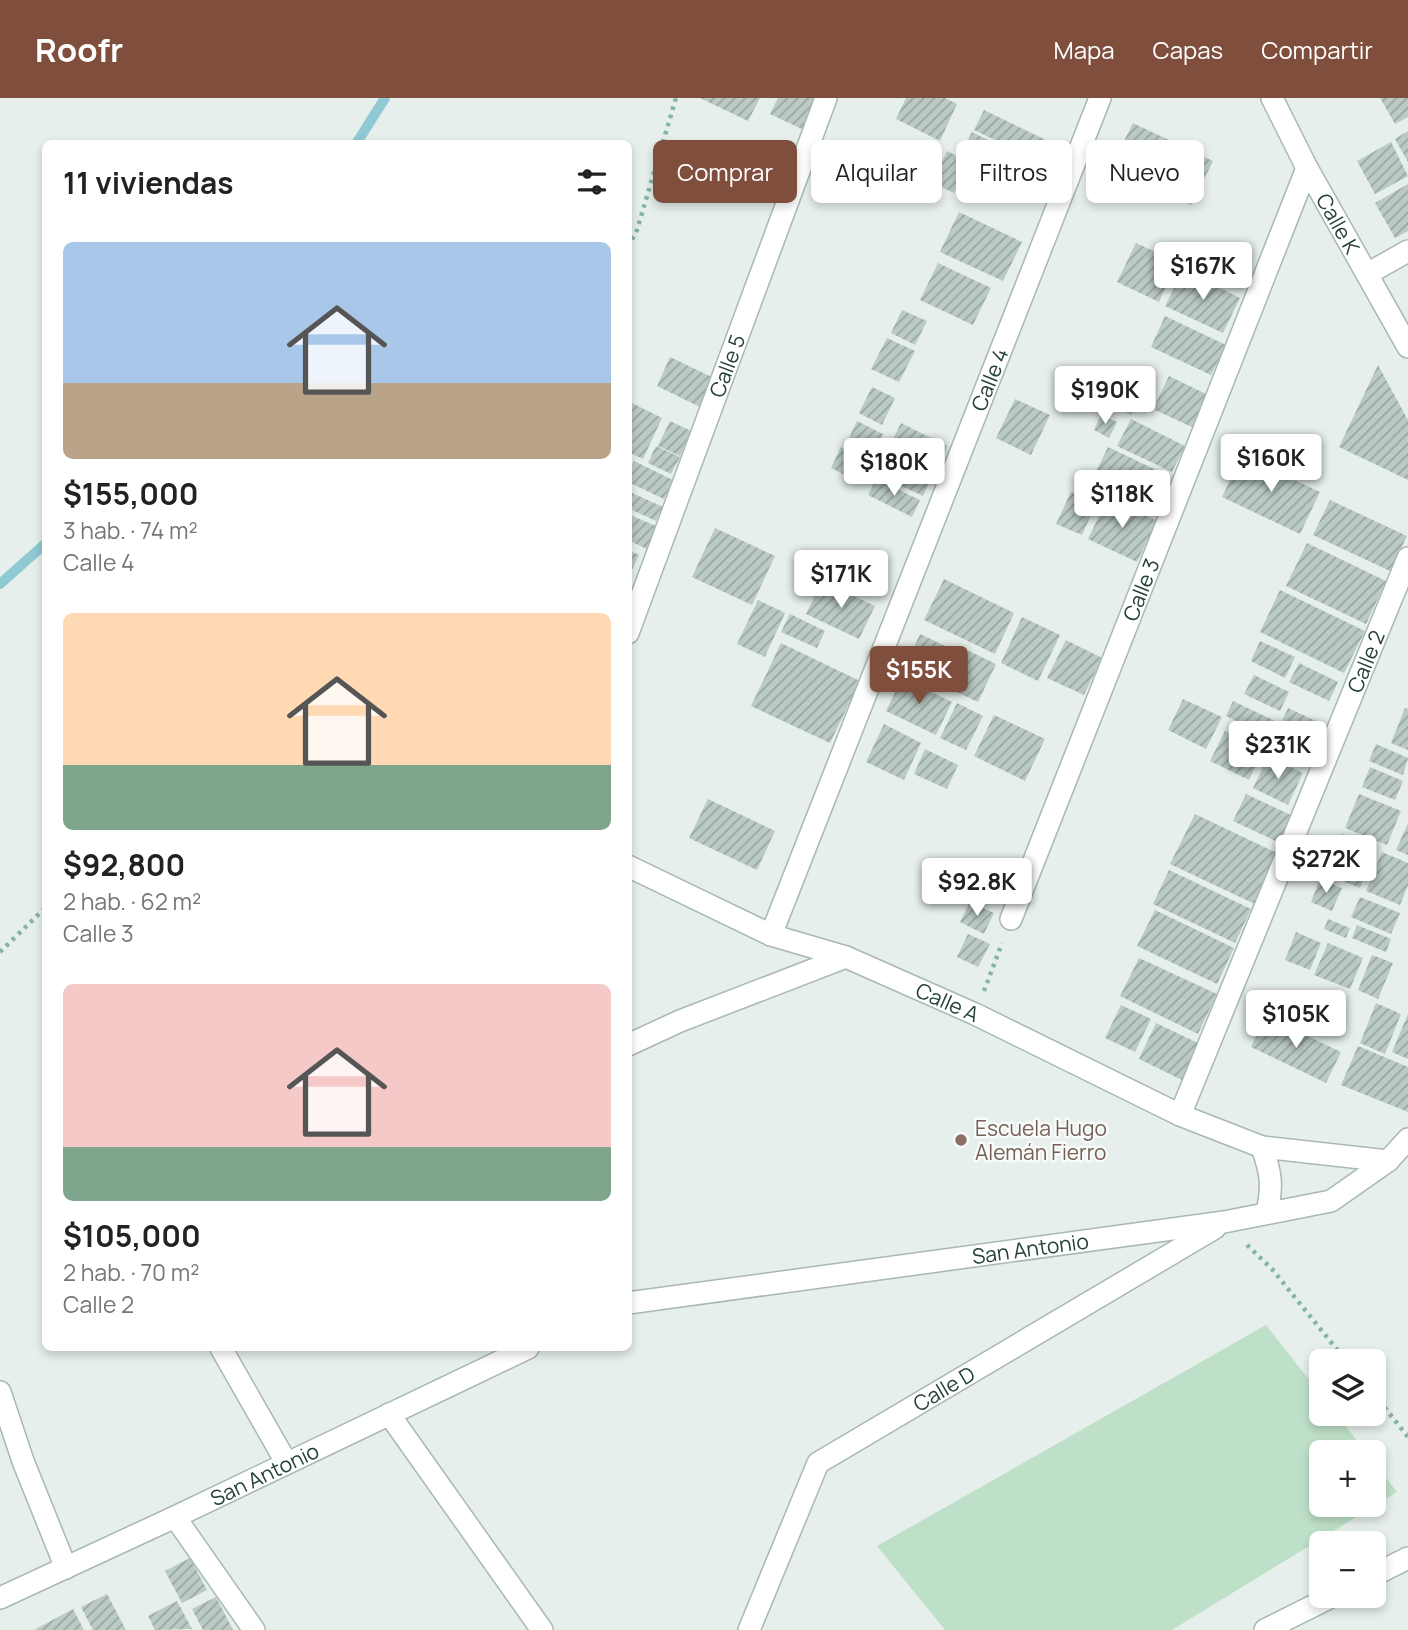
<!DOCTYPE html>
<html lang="es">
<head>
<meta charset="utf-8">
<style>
  :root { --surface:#fff; --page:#f6f6f6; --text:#222; --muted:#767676; --accent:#804e3d }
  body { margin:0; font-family:Manrope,sans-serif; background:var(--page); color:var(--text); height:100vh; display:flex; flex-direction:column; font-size:26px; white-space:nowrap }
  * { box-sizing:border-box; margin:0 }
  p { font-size:23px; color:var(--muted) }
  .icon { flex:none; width:38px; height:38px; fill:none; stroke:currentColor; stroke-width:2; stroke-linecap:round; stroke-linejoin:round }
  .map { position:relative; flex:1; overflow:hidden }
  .details { position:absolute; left:42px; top:42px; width:590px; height:1211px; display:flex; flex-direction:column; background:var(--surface); border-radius:10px; box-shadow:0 4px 10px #0003 }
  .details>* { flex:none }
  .top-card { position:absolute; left:653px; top:42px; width:649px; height:63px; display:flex; gap:14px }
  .controls { position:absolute; left:1309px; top:1251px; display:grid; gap:14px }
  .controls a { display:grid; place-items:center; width:77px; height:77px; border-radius:10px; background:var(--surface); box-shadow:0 4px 10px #0003; font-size:35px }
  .price { position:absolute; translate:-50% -60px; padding:0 16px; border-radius:7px; background:#fff; color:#222; font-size:23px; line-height:46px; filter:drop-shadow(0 2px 4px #0008) }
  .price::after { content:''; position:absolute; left:50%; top:42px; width:21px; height:16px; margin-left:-10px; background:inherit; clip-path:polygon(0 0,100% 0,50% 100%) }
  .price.active { background:var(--accent); color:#fff }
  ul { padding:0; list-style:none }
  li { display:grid; align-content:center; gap:14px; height:371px; padding:0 21px }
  li span { display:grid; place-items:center; height:217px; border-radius:10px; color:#555 }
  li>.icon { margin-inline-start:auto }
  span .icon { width:126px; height:126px; fill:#fffc; stroke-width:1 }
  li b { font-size:30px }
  h2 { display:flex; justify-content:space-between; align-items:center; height:84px; padding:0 21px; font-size:30px }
  .pill { padding:0 24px; border-radius:10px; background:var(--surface); box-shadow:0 4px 10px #0003; font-size:24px; line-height:63px }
  .pill.active { background:var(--accent); color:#fff }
  header { display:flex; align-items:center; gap:42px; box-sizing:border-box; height:98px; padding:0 35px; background:var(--accent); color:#fff }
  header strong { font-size:33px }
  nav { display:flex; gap:38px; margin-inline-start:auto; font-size:24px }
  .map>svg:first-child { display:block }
  .garden { fill:#bfe0c8 }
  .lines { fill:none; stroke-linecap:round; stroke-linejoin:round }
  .stream { stroke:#8ec9d4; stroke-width:10 }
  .building { fill:url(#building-hatch) }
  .minor-casing { stroke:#a8b8b2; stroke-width:24 }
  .path { stroke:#86b3a5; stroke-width:4.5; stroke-dasharray:3.5 5; stroke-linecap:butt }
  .minor { stroke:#fff; stroke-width:21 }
  .education-dot { fill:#8d6e63; stroke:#f7fbf9; stroke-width:2.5 }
  .labels { text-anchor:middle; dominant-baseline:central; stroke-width:5; stroke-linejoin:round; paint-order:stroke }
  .street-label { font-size:21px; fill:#24423a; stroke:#f7fbf9 }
  .education-label { font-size:21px; fill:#785e54; stroke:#f7fbf9; text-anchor:start }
</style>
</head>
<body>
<header>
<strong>Roofr</strong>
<nav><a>Mapa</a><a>Capas</a><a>Compartir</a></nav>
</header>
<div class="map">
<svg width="1408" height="1532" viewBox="0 0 1408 1532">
  <defs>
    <pattern id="building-hatch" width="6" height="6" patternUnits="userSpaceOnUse" patternTransform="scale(1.75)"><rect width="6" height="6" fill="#bbcac4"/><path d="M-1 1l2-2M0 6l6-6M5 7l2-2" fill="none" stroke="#98a6a0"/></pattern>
  </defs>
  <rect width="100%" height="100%" fill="#e6efeb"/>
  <path class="garden" d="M1266 1227 1321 1297V1316H1336L1366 1354H1321V1407H1374V1364L1397 1394 1172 1532H945L877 1448Z"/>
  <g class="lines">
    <path class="stream" d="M356 46 385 0
      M0 486 46 445"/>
  </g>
  <path class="building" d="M700 0H760L748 23Z
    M778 0H819L804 32 770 16Z
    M906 0H945L957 6 940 43 896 21Z
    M1380 0H1408V19L1395 26Z
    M984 12 1046 42 1037 62 974 32Z
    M1133 25 1213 63 1191 107 1111 69Z
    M1408 33V64L1395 41Z
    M972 34 1016 56 1008 74 963 52Z
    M1391 44 1408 78 1375 96 1357 63Z
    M947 53 969 64 954 95 932 85Z
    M1408 86V133L1395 140 1375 105Z
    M959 114 1022 144 1003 183 940 154Z
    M1136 145 1177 164 1159 204 1117 184Z
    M938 165 991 190 973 227 920 202Z
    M1183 172 1240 200 1223 235 1165 208Z
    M902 212 927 223 915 247 891 235Z
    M1165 218 1226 247 1211 277 1151 249Z
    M887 240 915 253 899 284 871 271Z
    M670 259 716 281 702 310 657 288Z
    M1378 267 1408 322V382L1339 349Z
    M1169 278 1212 299 1196 331 1153 311Z
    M872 289 895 300 882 327 859 315Z
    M1122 299 1137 306 1131 317 1117 310Z
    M1015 301 1050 317 1031 357 996 340Z
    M628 303 662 320 643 361 628 354Z
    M1101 317 1117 324 1109 340 1094 332Z
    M1131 321 1185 348 1172 374 1117 348Z
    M670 323 691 333 680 358 658 348Z
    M857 323 883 336 874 355 848 342Z
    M901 325 947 348 923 398 876 376Z
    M656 348 680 359 671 376 648 365Z
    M841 349 857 356 847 378 831 370Z
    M1108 349 1171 379 1155 412 1092 382Z
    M1242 357 1320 394 1300 436 1222 399Z
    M634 363 673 382 664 401 628 384V375Z
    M876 381 920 402 912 419 868 397Z
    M628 393 663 409 656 423 628 410Z
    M1071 394 1096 406 1082 437 1056 426Z
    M1108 399 1157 423 1137 464 1088 441Z
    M1330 402 1407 438 1390 473 1313 437Z
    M628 416 658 429 647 451 628 442Z
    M715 430 775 458 752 507 692 479Z
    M1307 445 1386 483 1366 526 1286 488Z
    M628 452 639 457 628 480Z
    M944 481 1014 515 995 556 924 522Z
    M822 483 875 508 859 541 806 516Z
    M1280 492 1365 533 1344 575 1260 534Z
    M758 502 785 515 765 559 737 546Z
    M790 516 825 533 817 550 781 534Z
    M1022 519 1060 537 1038 583 1001 565Z
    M920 536 958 554 943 584 906 566Z
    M1066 542 1102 560 1084 597 1047 580Z
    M1260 543 1295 559 1285 580 1251 563Z
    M781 545 860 583 830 645 751 608Z
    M969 553 996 566 978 604 950 591Z
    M1299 565 1338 584 1329 603 1289 584Z
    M1254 577 1289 594 1280 613 1244 596Z
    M902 580 952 604 936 637 886 613Z
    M1183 601 1222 619 1206 651 1168 632Z
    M1233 603 1275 623 1268 638 1226 618Z
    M957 605 983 618 966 652 940 640Z
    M1288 610 1318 624 1299 665 1269 651Z
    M1405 610 1408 611V652L1391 645Z
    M994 617 1045 641 1025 683 974 658Z
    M884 626 921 645 904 682 866 664Z
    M1225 633 1264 651 1249 682 1210 663Z
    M1376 646 1408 660 1403 677 1369 663Z
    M925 651 958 667 947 691 914 676Z
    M1268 659 1303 675 1288 707 1253 690Z
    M1370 669 1403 683 1395 702 1362 689Z
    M1246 696 1297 720 1284 747 1233 723Z
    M1359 696 1401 713 1387 747 1345 730Z
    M708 701 775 733 757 772 689 740Z
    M1195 716 1283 758 1259 808 1170 766Z
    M1408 725V757L1396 752Z
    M1343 736 1376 750 1360 790 1326 776Z
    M1382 754 1408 765V787L1400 807 1366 793Z
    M1169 772 1251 811 1235 845 1153 806Z
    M1320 781 1342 790 1332 813 1311 804Z
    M1360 799 1400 815 1391 836 1351 819Z
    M970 804 994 815 984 836 960 824Z
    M1155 812 1234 850 1217 886 1137 848Z
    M1328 821 1350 830 1346 840 1324 831Z
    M1357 827 1391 841 1386 854 1352 840Z
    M1296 834 1321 845 1310 872 1285 862Z
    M968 836 990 846 978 869 957 859Z
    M1328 845 1363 860 1350 891 1314 877Z
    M1372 857 1393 865 1378 901 1358 892Z
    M1139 860 1217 896 1198 936 1120 898Z
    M1376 905 1401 916 1385 956 1360 945Z
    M1121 907 1151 921 1135 954 1105 940Z
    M1408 916V961L1392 954Z
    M1266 918 1341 954 1326 985 1251 949Z
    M1156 925 1202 947 1184 983 1139 961Z
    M1358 948 1408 969V1014L1341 987Z
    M190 1460 207 1492 182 1505 165 1473Z
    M107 1496 126 1532H93L81 1509Z
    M216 1499 233 1532H203L192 1511Z
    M177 1503 192 1531 155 1532 148 1518Z
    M73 1511 84 1532H34Z"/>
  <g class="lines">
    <defs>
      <g id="minor">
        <path id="s1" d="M1272 0 1307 70 1408 249"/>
        <path d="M1367 176 1408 153"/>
        <path id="s2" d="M628 535 826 0"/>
        <path id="s3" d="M628 768 771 837 846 859 975 916 1180 1017 1262 1049 1388 1063"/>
        <path id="s4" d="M1011 821 1307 70"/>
        <path id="s5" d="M771 837 1100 0"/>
        <path d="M628 947 680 923 846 859"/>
        <path id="s6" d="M1180 1017 1408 460"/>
        <path d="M1262 1049C1271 1075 1273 1087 1267 1114"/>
        <path id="s7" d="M628 1205 1224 1124 1331 1103 1388 1063 1408 1041"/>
        <path d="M221 1250 286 1364"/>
        <path d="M0 1294 23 1363 66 1470"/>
        <path d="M389 1316 542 1532"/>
        <path d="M175 1419 254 1532"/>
        <path d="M1374 1477 1408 1460"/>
        <path id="s8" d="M0 1500 175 1419 528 1250"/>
        <path id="s9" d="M749 1532 818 1365 1215 1130"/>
        <path d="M1265 1532 1333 1498"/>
      </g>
    </defs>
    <use href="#minor" class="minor-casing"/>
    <path class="path" d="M628 149 637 132 676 0
      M0 854 46 809
      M984 893 1002 845
      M1247 1147 1272 1171 1347 1264
      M1374 1296 1408 1339"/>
    <use href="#minor" class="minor"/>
  </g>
  <circle class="education-dot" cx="961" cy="1042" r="7"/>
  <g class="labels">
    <g class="street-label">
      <text stroke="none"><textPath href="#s1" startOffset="142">Calle K</textPath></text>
      <text stroke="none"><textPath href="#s2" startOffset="285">Calle 5</textPath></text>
      <text stroke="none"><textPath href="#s5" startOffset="597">Calle 4</textPath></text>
      <text stroke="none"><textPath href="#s4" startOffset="354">Calle 3</textPath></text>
      <text stroke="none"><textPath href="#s6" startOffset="490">Calle 2</textPath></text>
      <text stroke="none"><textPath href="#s3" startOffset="348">Calle A</textPath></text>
      <text stroke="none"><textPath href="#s7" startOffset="406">San Antonio</textPath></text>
      <text stroke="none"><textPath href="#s9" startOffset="327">Calle D</textPath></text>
      <text stroke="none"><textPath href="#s8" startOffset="292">San Antonio</textPath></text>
    </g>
    <g class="education-label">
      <text x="975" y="1030">Escuela Hugo<tspan x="975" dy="24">Alemán Fierro</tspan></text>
    </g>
  </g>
</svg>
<div class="controls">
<a><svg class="icon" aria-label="layers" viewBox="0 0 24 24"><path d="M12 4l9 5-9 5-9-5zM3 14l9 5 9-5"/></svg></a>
<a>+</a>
<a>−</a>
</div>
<b class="price" style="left:1203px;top:204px">$167K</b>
<b class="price" style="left:1105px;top:328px">$190K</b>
<b class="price" style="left:1271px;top:396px">$160K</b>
<b class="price" style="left:894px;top:400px">$180K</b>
<b class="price" style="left:1122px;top:432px">$118K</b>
<b class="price" style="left:841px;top:512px">$171K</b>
<b class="price active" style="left:919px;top:608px">$155K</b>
<b class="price" style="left:1278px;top:683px">$231K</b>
<b class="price" style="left:1326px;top:797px">$272K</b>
<b class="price" style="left:977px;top:820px">$92.8K</b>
<b class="price" style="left:1296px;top:952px">$105K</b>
<div class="top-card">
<a class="pill active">Comprar</a>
<a class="pill">Alquilar</a>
<a class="pill">Filtros</a>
<a class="pill">Nuevo</a>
</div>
<section class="details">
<h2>11 viviendas<svg class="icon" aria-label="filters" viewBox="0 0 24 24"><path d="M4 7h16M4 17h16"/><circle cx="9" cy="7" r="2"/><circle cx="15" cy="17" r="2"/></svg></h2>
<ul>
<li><span style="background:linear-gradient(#a9c7e8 65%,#b9a48a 0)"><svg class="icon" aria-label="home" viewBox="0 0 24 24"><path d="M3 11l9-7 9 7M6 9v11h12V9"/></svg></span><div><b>$155,000</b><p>3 hab. · 74 m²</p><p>Calle 4</p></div></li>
<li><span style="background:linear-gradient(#ffd9b3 70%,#7fa58c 0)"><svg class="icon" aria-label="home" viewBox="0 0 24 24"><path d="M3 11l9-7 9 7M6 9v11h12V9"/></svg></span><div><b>$92,800</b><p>2 hab. · 62 m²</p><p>Calle 3</p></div></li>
<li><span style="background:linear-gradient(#f6c9c9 75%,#7fa58c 0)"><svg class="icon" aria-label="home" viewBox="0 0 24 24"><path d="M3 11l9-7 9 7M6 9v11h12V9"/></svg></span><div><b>$105,000</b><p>2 hab. · 70 m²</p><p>Calle 2</p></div></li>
</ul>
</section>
</div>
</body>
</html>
